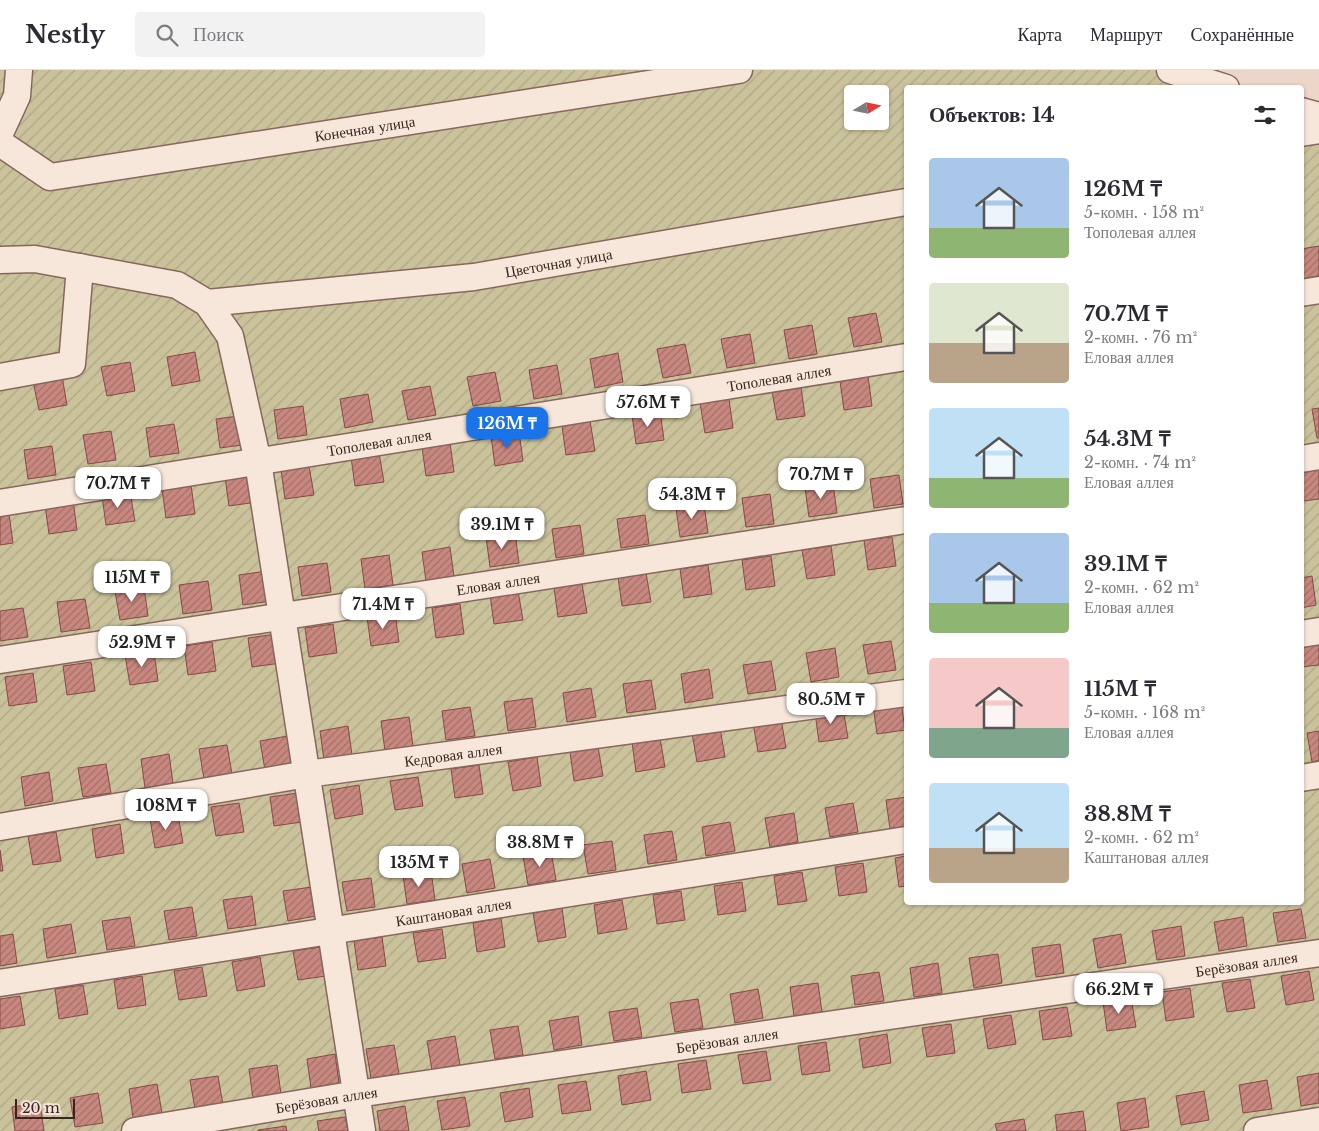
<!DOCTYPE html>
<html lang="ru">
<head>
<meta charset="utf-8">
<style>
  :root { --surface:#fff; --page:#f2f2f3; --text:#2b2b33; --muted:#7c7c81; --line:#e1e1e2; --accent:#1a73e8 }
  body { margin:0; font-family:"Libre Baskerville",serif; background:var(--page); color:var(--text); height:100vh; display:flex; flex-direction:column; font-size:19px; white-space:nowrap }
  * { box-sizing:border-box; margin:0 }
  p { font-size:16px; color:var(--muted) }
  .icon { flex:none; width:28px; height:28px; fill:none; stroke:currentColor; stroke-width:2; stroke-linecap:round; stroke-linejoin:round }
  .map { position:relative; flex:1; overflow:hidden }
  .drawer { position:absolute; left:904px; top:15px; width:400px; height:820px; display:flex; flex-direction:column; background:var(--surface); border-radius:5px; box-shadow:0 1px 4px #0004 }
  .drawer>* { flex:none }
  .needle { width:32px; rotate:80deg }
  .controls { position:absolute; left:844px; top:15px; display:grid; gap:10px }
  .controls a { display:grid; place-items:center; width:45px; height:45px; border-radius:5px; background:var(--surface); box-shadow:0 1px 4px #0004; font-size:25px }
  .scale { position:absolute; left:15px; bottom:12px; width:60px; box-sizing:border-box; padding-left:5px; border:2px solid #382520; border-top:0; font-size:14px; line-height:18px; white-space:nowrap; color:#382520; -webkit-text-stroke:4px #f4e2d6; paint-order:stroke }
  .price { position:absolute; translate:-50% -42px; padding:0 11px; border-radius:10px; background:#fff; color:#222; font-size:16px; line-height:32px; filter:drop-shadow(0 1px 2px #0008) }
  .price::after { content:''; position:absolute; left:50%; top:30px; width:15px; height:11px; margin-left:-8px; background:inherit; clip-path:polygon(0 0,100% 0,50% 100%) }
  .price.selected { background:var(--accent); color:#fff }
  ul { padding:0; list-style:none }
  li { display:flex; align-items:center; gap:15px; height:125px; padding:0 25px }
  li span { display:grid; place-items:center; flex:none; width:140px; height:100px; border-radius:5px; color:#555 }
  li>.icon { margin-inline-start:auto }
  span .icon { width:60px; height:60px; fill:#fffc; stroke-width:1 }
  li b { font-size:21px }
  h2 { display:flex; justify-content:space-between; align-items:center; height:60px; padding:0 25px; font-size:21px }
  header { display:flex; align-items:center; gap:30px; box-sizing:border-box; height:70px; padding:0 25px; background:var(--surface); border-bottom:1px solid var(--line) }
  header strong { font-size:24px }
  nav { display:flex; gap:28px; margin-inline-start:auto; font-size:18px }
  .search { width:350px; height:45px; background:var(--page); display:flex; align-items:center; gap:12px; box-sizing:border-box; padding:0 18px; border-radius:5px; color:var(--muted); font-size:19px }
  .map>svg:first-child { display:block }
  .garden { fill:url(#garden-furrows); fill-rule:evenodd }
  .building { fill:url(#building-hatch); stroke:#854b44 }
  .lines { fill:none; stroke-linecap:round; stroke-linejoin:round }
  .minor-casing { stroke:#87675d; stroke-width:29 }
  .minor { stroke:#f7e6da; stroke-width:26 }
  .labels { text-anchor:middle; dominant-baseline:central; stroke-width:4; stroke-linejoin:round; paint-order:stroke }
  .street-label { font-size:15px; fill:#382520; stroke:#f4e2d6 }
</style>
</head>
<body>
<header>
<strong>Nestly</strong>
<div class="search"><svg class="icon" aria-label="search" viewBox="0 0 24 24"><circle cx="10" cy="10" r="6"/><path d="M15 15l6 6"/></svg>Поиск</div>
<nav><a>Карта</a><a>Маршрут</a><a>Сохранённые</a></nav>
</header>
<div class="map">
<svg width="1319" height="1061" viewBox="0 0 1319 1061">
  <defs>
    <pattern id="garden-furrows" width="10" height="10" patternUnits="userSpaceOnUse" patternTransform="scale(1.25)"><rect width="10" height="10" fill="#cac29b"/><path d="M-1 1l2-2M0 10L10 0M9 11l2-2" fill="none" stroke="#aea785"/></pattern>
    <pattern id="building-hatch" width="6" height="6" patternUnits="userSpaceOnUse" patternTransform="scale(1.25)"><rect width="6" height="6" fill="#c8887f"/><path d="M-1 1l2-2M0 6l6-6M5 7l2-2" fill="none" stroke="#a36f68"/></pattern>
  </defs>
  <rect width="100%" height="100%" fill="#ecd6c7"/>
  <path class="garden" d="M0 0H1190L1232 17 906 18V832H1301V46L1319 54V1061H0ZM852 24H880V51H852Z"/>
  <path class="building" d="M1319 176V206L1301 209V179Z
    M876 243 882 272 854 277 848 248Z
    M812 255 817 284 789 289 784 260Z
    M750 264 755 293 727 298 721 269Z
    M685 274 691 303 663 308 657 279Z
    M195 282 200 311 172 316 167 287Z
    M618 283 623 312 595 318 590 289Z
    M130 292 135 321 107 326 101 297Z
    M557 295 562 324 534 329 529 300Z
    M495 302 501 331 473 336 467 307Z
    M62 306 67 335 39 340 33 311Z
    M868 306 872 336 844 340 840 311Z
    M430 316 436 345 408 350 402 321Z
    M801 317 805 346 777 350 772 321Z
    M368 324 373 352 345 358 340 329Z
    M729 329 733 358 705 363 700 333Z
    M303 336 307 365 278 369 274 340Z
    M1319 338V368H1317L1312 339Z
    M660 341 664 370 636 374 632 345Z
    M245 345 249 374 220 378 216 349Z
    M590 351 595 381 566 385 562 356Z
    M174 354 179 383 150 387 146 358Z
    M111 361 116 390 88 394 83 365Z
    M519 362 523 391 495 396 491 366Z
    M450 373 454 402 426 406 422 377Z
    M52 376 56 405 28 409 24 380Z
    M379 383 384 412 355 416 351 387Z
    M309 396 314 425 285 429 281 400Z
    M1319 399V429L1303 431 1301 402Z
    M253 403 257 432 229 436 225 407Z
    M899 405 903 434 874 438 870 409Z
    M833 414 837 443 809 447 805 418Z
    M191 415 195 444 166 448 162 419Z
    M130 422 135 451 106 455 102 426Z
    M770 424 774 454 746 457 742 428Z
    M73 430 77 460 49 464 45 435Z
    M704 434 708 463 680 467 676 438Z
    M9 444 13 473 0 475V445Z
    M645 445 649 474 621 478 617 449Z
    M580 455 584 484 556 488 552 459Z
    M515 463 519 493 490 497 486 467Z
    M892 467 896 496 868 500 864 470Z
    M831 476 835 505 807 509 802 480Z
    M450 477 454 507 426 511 422 482Z
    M389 485 393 515 365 519 361 489Z
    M771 486 775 516 746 520 742 490Z
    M327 493 331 522 302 526 298 497Z
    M708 495 712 524 684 528 680 499Z
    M267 501 271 531 243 535 239 505Z
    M646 503 651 532 622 536 618 507Z
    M1312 506 1316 535 1301 538V508Z
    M208 511 212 540 183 544 179 515Z
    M582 514 587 543 558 547 554 518Z
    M144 517 148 546 120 550 115 521Z
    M518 521 523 550 494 554 490 525Z
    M85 529 90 558 61 562 57 532Z
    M460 534 464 564 436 568 432 538Z
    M23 538 28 567 0 571V541Z
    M395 543 399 572 371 576 367 547Z
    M333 554 337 583 309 587 305 558Z
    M276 564 281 593 252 597 248 568Z
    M1319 565V595L1301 597V568Z
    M891 571 896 600 868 604 863 575Z
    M212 572 216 601 188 605 184 576Z
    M835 578 839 607 811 612 806 583Z
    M154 582 158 611 130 615 125 585Z
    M771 591 776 620 748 624 743 595Z
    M91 592 95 621 67 625 63 596Z
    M709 599 713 628 685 633 681 604Z
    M33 603 37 632 9 636 5 607Z
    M651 610 656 639 627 643 623 614Z
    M591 618 596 647 567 652 563 623Z
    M532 628 536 657 508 661 504 632Z
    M901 631 905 660 877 664 873 635Z
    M470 637 475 666 446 670 442 641Z
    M843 638 848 668 819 672 815 643Z
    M409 647 413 676 385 681 381 651Z
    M781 649 786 678 758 682 753 653Z
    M348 656 352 685 324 690 320 661Z
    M720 658 725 687 697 692 692 663Z
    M1319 661V690L1312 692 1307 663Z
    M288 666 293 695 265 700 260 671Z
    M660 668 665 697 636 702 632 672Z
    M227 675 232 704 204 709 199 679Z
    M598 677 603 706 574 711 570 682Z
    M169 684 173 713 145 718 141 689Z
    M537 687 541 716 513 721 508 692Z
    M106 694 111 723 83 727 78 698Z
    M479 695 483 724 455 728 451 699Z
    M49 702 53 731 25 736 21 707Z
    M418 707 423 736 395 740 390 711Z
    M359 715 363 744 335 749 330 720Z
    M298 723 302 752 274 756 270 727Z
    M906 727V756L890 759 886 730Z
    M239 733 244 762 216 766 211 737Z
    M853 733 858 762 830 767 825 738Z
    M794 743 798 772 770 777 765 748Z
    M178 745 183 773 155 778 150 749Z
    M730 752 735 781 706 786 702 757Z
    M120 754 124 783 96 788 92 759Z
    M672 761 677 790 648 794 644 765Z
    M56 762 61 791 33 795 28 766Z
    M612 771 616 800 588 804 583 775Z
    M0 780 3 801H0Z
    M551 781 556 810 528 815 523 786Z
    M906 786V816L899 817 895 788Z
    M490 789 495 818 467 823 462 794Z
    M863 793 867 822 839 826 835 797Z
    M431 801 435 830 407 834 403 805Z
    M802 802 807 831 778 835 774 806Z
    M371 808 375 837 347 841 342 812Z
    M742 812 746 841 718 845 714 816Z
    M312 817 316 846 288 851 283 821Z
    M681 821 685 850 657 854 653 825Z
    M252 826 256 855 228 859 223 830Z
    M622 830 627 859 598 864 594 835Z
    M192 837 197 866 169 870 164 841Z
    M562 838 566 867 538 872 533 843Z
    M1301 839 1306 868 1278 872 1273 843Z
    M130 847 135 876 107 880 102 851Z
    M1243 847 1247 876 1219 881 1214 852Z
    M501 848 505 877 477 882 473 853Z
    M71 854 76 883 47 888 43 859Z
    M1181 856 1185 886 1157 890 1152 861Z
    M442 859 446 888 418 892 413 863Z
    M13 864 17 893 0 896V866Z
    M1121 864 1126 893 1098 898 1093 869Z
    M382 867 386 896 358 900 354 871Z
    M1060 874 1064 903 1036 907 1032 878Z
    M321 877 326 906 298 910 293 881Z
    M998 884 1002 913 974 918 969 888Z
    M260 887 265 916 237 921 232 892Z
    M938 893 942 923 914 927 910 898Z
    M202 897 207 926 179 930 174 901Z
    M1309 901 1314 930 1286 935 1281 906Z
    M879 902 884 931 855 935 851 906Z
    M142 906 146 935 118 939 114 910Z
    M1250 909 1255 938 1227 942 1222 913Z
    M818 913 822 942 794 946 790 917Z
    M83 915 88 944 59 949 55 919Z
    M1190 918 1194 947 1166 951 1162 922Z
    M758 919 763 948 735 953 730 924Z
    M20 926 25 955 0 959V929Z
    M1131 928 1136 957 1107 961 1103 932Z
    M698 929 703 958 675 962 670 933Z
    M1067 937 1072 966 1043 970 1039 941Z
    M637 938 642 967 614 971 609 942Z
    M1011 945 1016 974 988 979 983 949Z
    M578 946 582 975 554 980 549 951Z
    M951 954 955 983 927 987 922 958Z
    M518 956 523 985 495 989 490 960Z
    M887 964 891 993 863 998 859 969Z
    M455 966 460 995 432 1000 427 971Z
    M826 972 830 1001 802 1005 798 976Z
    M394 975 399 1004 371 1008 366 979Z
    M766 981 771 1010 743 1014 738 985Z
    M335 984 339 1013 311 1018 307 989Z
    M706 990 711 1019 682 1023 678 994Z
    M277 995 281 1024 253 1029 249 999Z
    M646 1001 651 1030 622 1035 618 1006Z
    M1319 1003V1033L1301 1036 1297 1007Z
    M218 1006 223 1035 195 1039 190 1010Z
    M1267 1010 1272 1039 1243 1043 1239 1015Z
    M586 1011 591 1040 562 1044 558 1015Z
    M157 1014 162 1043 133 1048 129 1019Z
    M529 1018 533 1047 505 1052 500 1023Z
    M1204 1021 1209 1050 1181 1055 1176 1026Z
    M98 1023 103 1053 75 1057 70 1028Z
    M465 1027 470 1056 442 1060 437 1031Z
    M1145 1028 1149 1057 1121 1061 1117 1033Z
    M40 1033 44 1061H15L12 1037Z
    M405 1036 409 1061H380L377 1041Z
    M1083 1041 1086 1061H1057L1055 1045Z
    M345 1047 348 1061H319L317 1051Z
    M1024 1049 1026 1061H997L995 1054Z
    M286 1056 287 1061H258V1060Z"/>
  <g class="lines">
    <defs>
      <g id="minor">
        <path d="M1170 0 1226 18"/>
        <path d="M1301 41 1319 46"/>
        <path d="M0 63 17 26 19 0"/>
        <path d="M1301 63 1319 60"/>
        <path id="s1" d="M0 73 50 107 739 0"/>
        <path d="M0 190 35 189 177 215 207 233 230 266 258 392 362 1061"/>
        <path d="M1301 223 1319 220"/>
        <path id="s2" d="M207 233 474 207 906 132"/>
        <path d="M0 307 72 294 80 197"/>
        <path d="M1301 389 1319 386"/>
        <path id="s3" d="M0 433 906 287"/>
        <path d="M1301 564 1319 561"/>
        <path id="s4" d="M0 590 906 450"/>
        <path d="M1301 708 1319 705"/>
        <path id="s5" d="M0 757 307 704 906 623"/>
        <path id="s6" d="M0 913 906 770"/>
        <path id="s7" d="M135 1061 357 1024 1319 883"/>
        <path d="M1257 1061 1319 1051"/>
      </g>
    </defs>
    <use href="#minor" class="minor-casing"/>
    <use href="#minor" class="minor"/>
  </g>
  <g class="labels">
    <g class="street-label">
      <text stroke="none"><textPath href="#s1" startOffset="379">Конечная улица</textPath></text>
      <text stroke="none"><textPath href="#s2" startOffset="354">Цветочная улица</textPath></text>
      <text stroke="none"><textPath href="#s3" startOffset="789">Тополевая аллея</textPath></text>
      <text stroke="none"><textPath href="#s3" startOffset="384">Тополевая аллея</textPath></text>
      <text stroke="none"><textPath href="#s4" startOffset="504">Еловая аллея</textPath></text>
      <text stroke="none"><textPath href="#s5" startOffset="459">Кедровая аллея</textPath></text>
      <text stroke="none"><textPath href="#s6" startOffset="459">Каштановая аллея</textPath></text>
      <text stroke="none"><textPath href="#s7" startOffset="1124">Берёзовая аллея</textPath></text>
      <text stroke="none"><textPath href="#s7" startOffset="599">Берёзовая аллея</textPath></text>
      <text stroke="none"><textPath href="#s7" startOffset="194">Берёзовая аллея</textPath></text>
    </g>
  </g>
</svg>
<div class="controls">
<a><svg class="needle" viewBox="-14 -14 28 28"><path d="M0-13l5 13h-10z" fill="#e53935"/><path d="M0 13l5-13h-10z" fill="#7c7c81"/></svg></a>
</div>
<div class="scale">20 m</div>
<b class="price" style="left:648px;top:358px">57.6M ₸</b>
<b class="price selected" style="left:507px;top:379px">126M ₸</b>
<b class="price" style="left:821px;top:430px">70.7M ₸</b>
<b class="price" style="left:118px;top:439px">70.7M ₸</b>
<b class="price" style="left:692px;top:450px">54.3M ₸</b>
<b class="price" style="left:502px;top:480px">39.1M ₸</b>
<b class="price" style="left:132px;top:533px">115M ₸</b>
<b class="price" style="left:383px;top:560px">71.4M ₸</b>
<b class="price" style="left:142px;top:598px">52.9M ₸</b>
<b class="price" style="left:831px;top:655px">80.5M ₸</b>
<b class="price" style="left:166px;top:761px">108M ₸</b>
<b class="price" style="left:540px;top:798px">38.8M ₸</b>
<b class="price" style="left:419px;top:818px">135M ₸</b>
<b class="price" style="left:1119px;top:945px">66.2M ₸</b>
<section class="drawer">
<h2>Объектов: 14<svg class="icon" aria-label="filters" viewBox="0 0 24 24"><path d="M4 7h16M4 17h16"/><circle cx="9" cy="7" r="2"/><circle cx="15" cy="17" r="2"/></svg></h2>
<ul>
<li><span style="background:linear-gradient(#a9c7e8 70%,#8fb573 0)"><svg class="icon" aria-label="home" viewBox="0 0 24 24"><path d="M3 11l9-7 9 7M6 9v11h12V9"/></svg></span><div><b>126M ₸</b><p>5-комн. · 158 m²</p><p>Тополевая аллея</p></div></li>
<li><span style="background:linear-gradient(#dfe7d0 60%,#b9a48a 0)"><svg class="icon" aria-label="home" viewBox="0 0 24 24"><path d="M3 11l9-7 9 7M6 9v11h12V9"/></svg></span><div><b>70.7M ₸</b><p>2-комн. · 76 m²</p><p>Еловая аллея</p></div></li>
<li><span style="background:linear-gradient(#bfe0f5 70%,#8fb573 0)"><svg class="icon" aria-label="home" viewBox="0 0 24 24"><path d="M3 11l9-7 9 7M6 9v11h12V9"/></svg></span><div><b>54.3M ₸</b><p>2-комн. · 74 m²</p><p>Еловая аллея</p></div></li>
<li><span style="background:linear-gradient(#a9c7e8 70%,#8fb573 0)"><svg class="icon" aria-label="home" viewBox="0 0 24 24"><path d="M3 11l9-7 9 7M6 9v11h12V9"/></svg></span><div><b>39.1M ₸</b><p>2-комн. · 62 m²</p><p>Еловая аллея</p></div></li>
<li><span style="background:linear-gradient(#f6c9c9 70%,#7fa58c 0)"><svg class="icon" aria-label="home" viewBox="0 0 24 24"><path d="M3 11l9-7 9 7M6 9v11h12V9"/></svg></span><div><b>115M ₸</b><p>5-комн. · 168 m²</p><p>Еловая аллея</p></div></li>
<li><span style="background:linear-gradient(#bfe0f5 65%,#b9a48a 0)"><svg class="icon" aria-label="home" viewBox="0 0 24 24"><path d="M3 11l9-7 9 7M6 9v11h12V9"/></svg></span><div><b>38.8M ₸</b><p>2-комн. · 62 m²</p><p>Каштановая аллея</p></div></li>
</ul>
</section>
</div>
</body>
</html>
